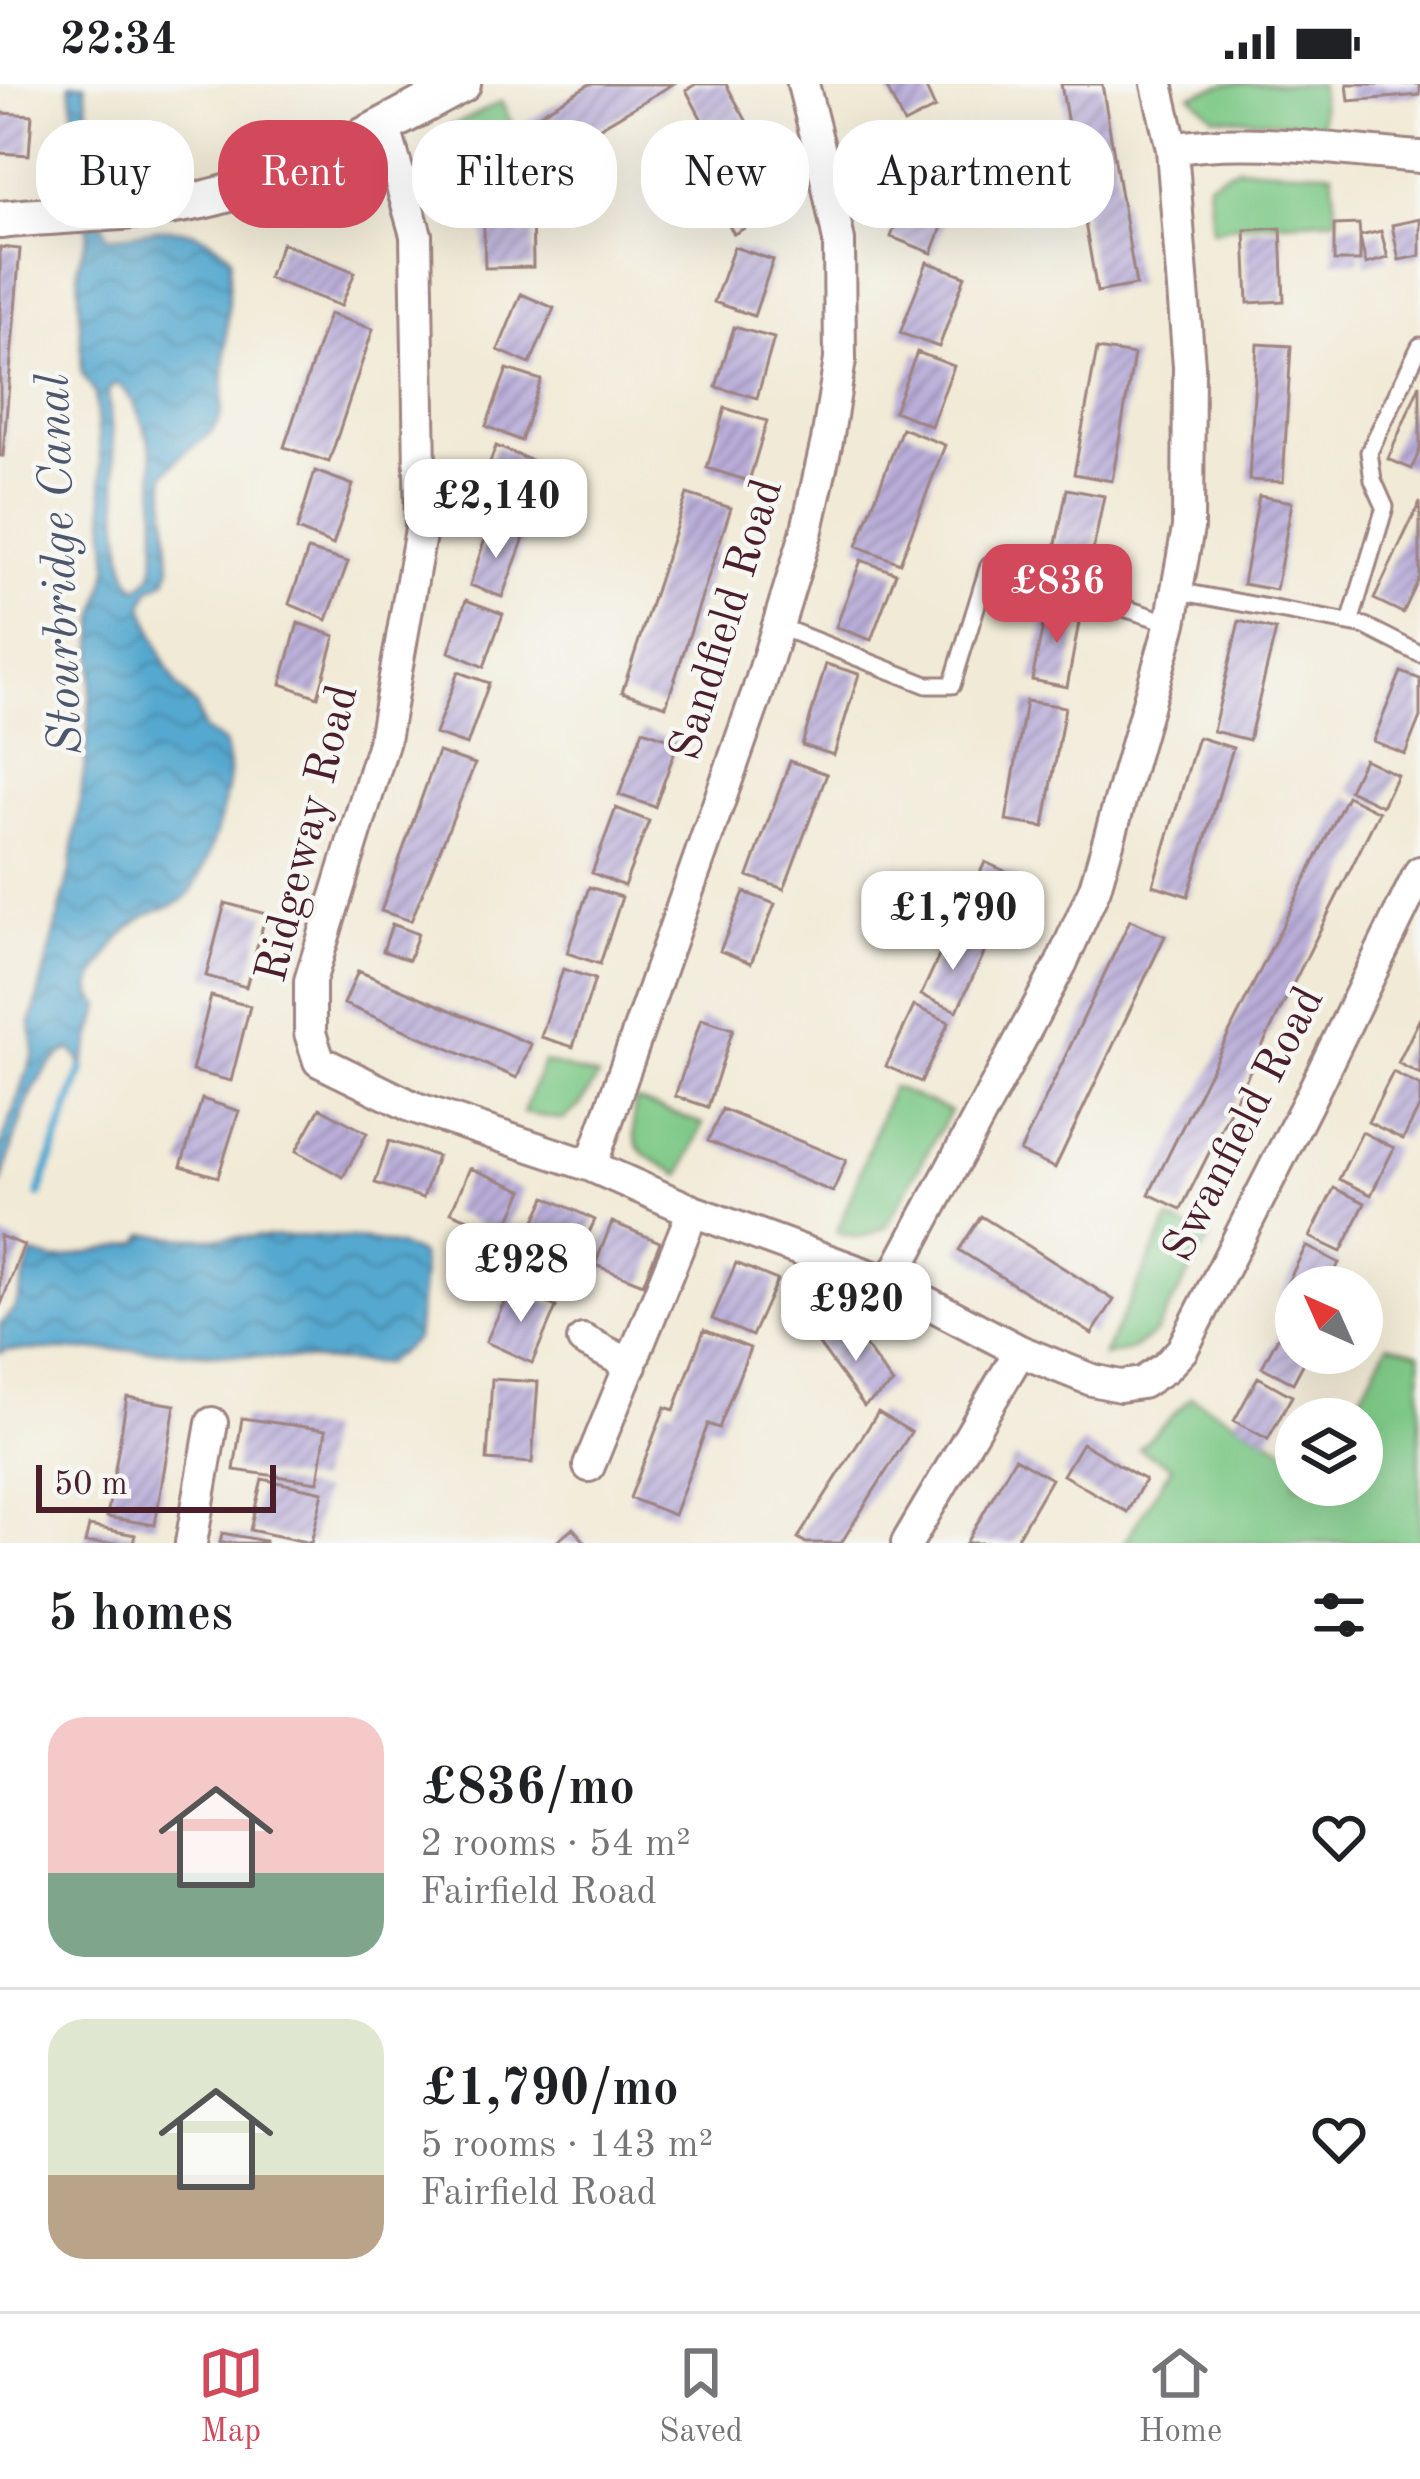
<!DOCTYPE html>
<html lang="en">
<head>
<meta charset="utf-8">
<style>
  :root { --surface:#fff; --page:#f2f2f2; --text:#202124; --muted:#757577; --line:#e0e0e0; --accent:#d1495b }
  body { margin:0; font-family:"Old Standard TT",serif; background:var(--page); color:var(--text); height:100vh; display:flex; flex-direction:column; font-size:45px; white-space:nowrap }
  * { box-sizing:border-box; margin:0 }
  p { font-size:39px; color:var(--muted) }
  .icon { flex:none; width:66px; height:66px; fill:none; stroke:currentColor; stroke-width:2; stroke-linecap:round; stroke-linejoin:round }
  .map { position:relative; height:1459px; overflow:hidden }
  .panel { display:flex; flex-direction:column; background:var(--surface); flex:1 }
  .panel>* { flex:none }
  .hud { position:absolute; left:36px; top:36px; width:1350px; height:108px; display:flex; gap:24px }
  .needle { width:78px; rotate:315deg }
  .tools { position:absolute; left:1275px; top:1182px; display:grid; gap:24px }
  .tools a { display:grid; place-items:center; width:108px; height:108px; border-radius:50%; background:var(--surface); box-shadow:0 12px 48px #0002; font-size:60px }
  .scale { position:absolute; left:36px; bottom:30px; width:240px; box-sizing:border-box; padding-left:12px; border:6px solid #4a1f2b; border-top:0; font-size:33px; line-height:42px; white-space:nowrap; color:#4a1f2b; -webkit-text-stroke:9px #f6f6f2; paint-order:stroke }
  .price { position:absolute; translate:-50% -102px; padding:0 27px; border-radius:24px; background:#fff; color:#222; font-size:39px; line-height:78px; filter:drop-shadow(0 3px 6px #0008) }
  .price::after { content:''; position:absolute; left:50%; top:72px; width:36px; height:27px; margin-left:-18px; background:inherit; clip-path:polygon(0 0,100% 0,50% 100%) }
  .price.current { background:var(--accent); color:#fff }
  ul { padding:0; list-style:none }
  li { display:flex; align-items:center; gap:36px; height:300px; padding:0 48px }
  li+li { border-top:3px solid var(--line) }
  li span { display:grid; place-items:center; flex:none; width:336px; height:240px; border-radius:36px; color:#555 }
  li>.icon { margin-inline-start:auto }
  span .icon { width:144px; height:144px; fill:#fffc; stroke-width:1 }
  li b { font-size:51px }
  h2 { display:flex; justify-content:space-between; align-items:center; height:144px; padding:0 48px; font-size:51px }
  .tag { padding:0 42px; border-radius:48px; background:var(--surface); box-shadow:0 12px 48px #0002; font-size:42px; line-height:108px }
  .tag.current { background:var(--accent); color:#fff }
  .status { display:flex; justify-content:space-between; align-items:center; height:84px; padding:0 60px; background:var(--surface); direction:ltr }
  .status svg { height:33px; fill:currentColor }
  .tab-bar { display:flex; justify-content:space-around; align-items:center; height:168px; border-top:3px solid var(--line); background:var(--surface); font-size:33px; color:var(--muted) }
  .tab-bar a { display:grid; justify-items:center; gap:6px }
  .tab-bar .current { color:var(--accent) }
  .map>svg:first-child { display:block }
  .green { fill:#7ec987; stroke:#647459; stroke-width:3 }
  .water { fill:url(#water-waves); stroke:#4f647d; stroke-width:3; fill-rule:evenodd }
  .lines { fill:none; stroke-linecap:round; stroke-linejoin:round }
  .stream { stroke:#54a8cf; stroke-width:9 }
  .building { fill:url(#building-hatch) }
  .service-casing { stroke:#9e8480; stroke-width:21 }
  .minor-casing { stroke:#9e8480; stroke-width:36 }
  .tertiary-casing { stroke:#9e8480; stroke-width:42 }
  .service { stroke:#fff; stroke-width:15 }
  .minor { stroke:#fff; stroke-width:30 }
  .tertiary { stroke:#fff; stroke-width:36 }
  .labels { text-anchor:middle; dominant-baseline:central; stroke-width:9; stroke-linejoin:round; paint-order:stroke }
  .street-label { font-size:45px; fill:#4a1f2b; stroke:#f6f6f2 }
  .water-label { font-size:48px; font-style:italic; fill:#4e566d; stroke:#f6f6f2 }
</style>
</head>
<body>
<div class="status"><b>22:34</b><svg viewBox="0 0 49 12"><path d="M0 12V9h3v3zM5 12V6h3v6zM10 12V3h3v9zM15 12V0h3v12zM26 1h20v11H26zM47 4h2v5h-2z"/></svg></div>
<div class="map">
<svg width="1420" height="1459" viewBox="0 0 1420 1459">
  <defs>
    <pattern id="water-waves" width="16" height="10" patternUnits="userSpaceOnUse" patternTransform="scale(3)"><rect width="16" height="10" fill="#54a8cf"/><path d="M0 5q4-4 8 0t8 0" fill="none" stroke="#4888a8"/></pattern>
    <pattern id="building-hatch" width="6" height="6" patternUnits="userSpaceOnUse" patternTransform="scale(3)"><rect width="6" height="6" fill="#baaed9"/><path d="M-1 1l2-2M0 6l6-6M5 7l2-2" fill="none" stroke="#998db0"/></pattern>
  </defs>
  <rect width="100%" height="100%" fill="#f6f6f2"/>
  <filter id="ink" filterUnits="userSpaceOnUse"><feTurbulence type="fractalNoise" baseFrequency=".00833" numOctaves="2"/><feDisplacementMap in="SourceGraphic" scale="24" xChannelSelector="R" yChannelSelector="G"/><feConvolveMatrix kernelMatrix="1 2 1 2 8 2 1 2 1" color-interpolation-filters="sRGB"/></filter>
  <filter id="wash" filterUnits="userSpaceOnUse"><feTurbulence type="fractalNoise" baseFrequency=".004" numOctaves="4" result="noise"/><feDisplacementMap in="SourceGraphic" scale="48" xChannelSelector="R" yChannelSelector="G"/><feGaussianBlur stdDeviation="2.7" result="paint"/><feColorMatrix in="noise" values="0 0 0 0 0 0 0 0 0 0 0 0 0 0 0 0 0 1.4 0 .05"/><feComposite in="paint" operator="in"/></filter>
  <g filter="url(#wash)">
    <rect width="100%" height="100%" fill="#f1ead6"/>
    <path class="green" d="M1226 0H1320L1322 41 1214 32 1191 11Z
      M501 18 540 97 432 101 423 72 439 48Z
      M1238 83 1332 88 1337 135 1242 140 1212 147 1208 98Z
      M543 978 598 993 581 1020 563 1036 523 1029Z
      M892 1003 950 1027 886 1143 860 1154 837 1149Z
      M635 1016 703 1040 681 1091C637 1067 630 1068 635 1016Z
      M1169 1136 1210 1154 1155 1249 1130 1266 1103 1272Z
      M1388 1260 1420 1269V1459H1124L1172 1382 1139 1365 1191 1313 1296 1370V1401H1362V1335H1348Z"/>
    <path class="water" d="M70 0H85L101 137 107 152C129 154 147 145 168 145 191 144 215 156 231 172L222 326C216 353 203 353 184 369 177 375 171 384 164 391L170 484 166 496 150 505 143 522 164 577 177 602 197 624 204 646 224 659C226 668 229 678 229 687 227 718 208 786 189 810 179 822 161 824 148 831 120 845 104 877 90 902L93 913 101 922 82 985 79 975 71 965C29 984 14 1061 0 1103V1064L34 968 31 940 70 787 86 674 96 534 109 482 95 309 82 290 78 181 88 150ZM116 299C134 310 145 344 151 365 155 384 160 476 151 491 148 496 142 500 137 504L128 491 123 472 108 307Z
      M145 1150C167 1152 190 1155 212 1154 269 1153 372 1145 421 1171L423 1190 416 1255 385 1280 152 1266H7L0 1269V1240L15 1224 32 1171 56 1176 140 1158Z"/>
    <g class="lines">
      <path class="stream" d="M39 1110 82 985"/>
    </g>
    <g id="blocks">
      <path class="building" d="M590 0H673L548 74 526 38Z
        M696 0H726L753 49 719 68 686 6Z
        M885 0H924L935 24 904 40Z
        M1061 0H1102L1136 201 1097 208Z
        M1347 0H1420V11L1349 17Z
        M0 29 32 31 29 71 0 69Z
        M742 83 768 131 734 150 707 102Z
        M914 92 956 107 932 169 891 153Z
        M532 111 533 183 485 184 483 112Z
        M1420 135V172L1399 176 1392 141Z
        M1359 140 1360 152 1381 147 1388 174 1366 180 1360 153V177H1334V141Z
        M1281 144 1284 217 1248 219 1245 146Z
        M282 159 355 188 341 222 268 194Z
        M0 163 20 165 3 372H0Z
        M734 163 773 176 754 232 714 218Z
        M927 178 965 192 939 263 900 249Z
        M521 210 554 224 530 280 498 266Z
        M329 230 373 245 329 378 284 363Z
        M734 243 774 254 757 314 716 303Z
        M1257 260 1291 262 1283 398 1249 396Z
        M1097 265 1134 271 1112 397 1074 390Z
        M917 268 954 282 931 342 894 327Z
        M507 285 541 296 521 357 486 342Z
        M1420 300V365L1412 385 1388 375Z
        M725 324 767 337 749 397 707 384Z
        M902 344 945 361 900 479 857 462Z
        M496 362 530 376 505 437 474 422Z
        M315 387 353 401 333 461 297 446Z
        M1067 405 1104 412 1090 482 1053 475Z
        M687 410 731 424 666 622 622 608Z
        M1259 412 1292 418 1276 506 1243 500Z
        M1420 418V493L1403 529 1374 515Z
        M489 442 524 454 502 513 470 501Z
        M308 466 348 478 327 536 289 520Z
        M861 476 896 489 871 556 836 543Z
        M466 516 503 530 484 583 449 568Z
        M1047 522 1081 528 1067 603 1032 596Z
        M1239 537 1276 546 1249 656 1213 647Z
        M298 539 335 552 318 613 281 600Z
        M826 580 859 590 834 671 802 661Z
        M458 588 489 599 467 661 435 650Z
        M1401 588 1420 595V633L1405 670 1373 657Z
        M1026 617 1065 623 1044 743 1006 737Z
        M643 646 678 658 655 723 619 711Z
        M1198 653 1233 664 1188 812 1153 801Z
        M438 668 475 680 411 837 381 827Z
        M1364 675 1397 691 1382 722 1349 706Z
        M790 677 827 690 784 805 748 792Z
        M1347 712 1379 728 1181 1125 1149 1110Z
        M616 724 649 737 624 802 592 789Z
        M985 778 1020 794 992 853 957 838Z
        M589 803 622 813 600 880 567 869Z
        M744 808 775 820 751 879 720 867Z
        M225 819 266 830 246 903 206 892Z
        M1130 836 1165 852 1055 1084 1020 1068Z
        M392 840 418 850 409 876 383 867Z
        M949 850 985 867 957 927 921 911Z
        M563 885 595 895 573 963 541 953Z
        M358 887 531 960 517 994 344 920Z
        M211 912 250 922 231 997 192 987Z
        M914 922 949 938 921 998 886 982Z
        M1420 934V990L1398 979Z
        M701 935 733 945 708 1023 675 1012Z
        M1393 988 1420 1002V1022L1403 1055 1368 1038Z
        M202 1015 239 1027 218 1093 181 1082Z
        M320 1024 367 1049 343 1093 296 1067Z
        M722 1025 846 1076 833 1108 708 1057Z
        M1362 1048 1394 1064 1371 1111 1339 1095Z
        M389 1057 437 1072 423 1114 375 1099Z
        M470 1084 523 1106 504 1150 451 1128Z
        M1334 1104 1365 1119 1341 1168 1310 1153Z
        M546 1113 595 1136 575 1178 526 1155Z
        M981 1132 1114 1216 1092 1250 959 1166Z
        M612 1138 660 1158 643 1200 595 1181Z
        M0 1152 24 1161 0 1223Z
        M1306 1162 1339 1179 1327 1203H1296V1225L1279 1216Z
        M736 1179 777 1196 752 1252 712 1235Z
        M511 1203 556 1223 532 1279 486 1258Z
        M1289 1232 1296 1236V1269H1309L1293 1299 1262 1283Z
        M848 1238 893 1300 864 1322 818 1259Z
        M704 1246 750 1264 719 1344 708 1340 674 1431 630 1414 665 1323 674 1326Z
        M1258 1293 1292 1312 1268 1355 1234 1337Z
        M492 1295 538 1298 532 1379 487 1376Z
        M127 1313 175 1321 155 1441 107 1433Z
        M878 1328 911 1348 841 1459H806L798 1454Z
        M242 1334 326 1346 318 1398 234 1386Z
        M1082 1359 1145 1396 1127 1428 1063 1391Z
        M1015 1374 1051 1395 1014 1459H966Z
        M262 1395 323 1408 311 1459 250 1446Z
        M89 1442 135 1451 133 1459H85Z
        M573 1444 586 1459H555Z
        M222 1449 265 1457V1459H220Z"/>
    </g>
  </g>
  <g filter="url(#ink)">
    <use href="#blocks" fill-opacity="0" stroke="#9e8480" stroke-width="3"/>
    <g class="lines">
      <defs>
        <path id="service" d="M1177 507 1365 542 1420 570
          M1350 539 1385 423 1373 396 1369 368 1420 262
          M778 542 927 601H952L989 481 1171 539"/>
        <path id="minor" d="M385 44 416 151 421 445 384 656 310 897V949L319 977 413 1023 591 1082 693 1127 890 1199 1020 1267 1092 1296 1120 1302 1142 1299 1166 1283 1182 1266 1307 1020 1420 788
          M1172 65C1250 51 1341 67 1420 73
          M591 1082 758 607 806 450 827 357 840 276 839 157 823 79 803 0
          M890 1199 1061 880 1095 804 1171 539 1188 444 1189 282 1172 65 1157 0
          M583 1256 631 1281
          M589 1382 693 1127
          M191 1459 212 1339
          M907 1459 1020 1267"/>
        <path id="tertiary" d="M0 136C67 129 136 130 202 116 295 95 379 44 462 0"/>
      </defs>
      <use href="#service" class="service-casing"/>
      <use href="#minor" class="minor-casing"/>
      <use href="#tertiary" class="tertiary-casing"/>
      <use href="#service" class="service"/>
      <use href="#minor" class="minor"/>
      <use href="#tertiary" class="tertiary"/>
    </g>
  </g>
  <g class="labels">
    <g class="street-label">
      <text transform="translate(728 536) rotate(-73)">Sandfield Road</text>
      <text transform="translate(309 750) rotate(-76)">Ridgeway Road</text>
      <text transform="translate(1245 1041) rotate(-63)">Swanfield Road</text>
    </g>
    <g class="water-label">
      <text transform="translate(61 480) rotate(-92)">Stourbridge Canal</text>
    </g>
  </g>
</svg>
<div class="tools">
<a><svg class="needle" viewBox="-14 -14 28 28"><path d="M0-13l5 13h-10z" fill="#e53935"/><path d="M0 13l5-13h-10z" fill="#757577"/></svg></a>
<a><svg class="icon" aria-label="layers" viewBox="0 0 24 24"><path d="M12 4l9 5-9 5-9-5zM3 14l9 5 9-5"/></svg></a>
</div>
<div class="scale">50 m</div>
<b class="price" style="left:496px;top:477px">£2,140</b>
<b class="price current" style="left:1057px;top:562px">£836</b>
<b class="price" style="left:953px;top:889px">£1,790</b>
<b class="price" style="left:521px;top:1241px">£928</b>
<b class="price" style="left:856px;top:1280px">£920</b>
<div class="hud">
<a class="tag">Buy</a>
<a class="tag current">Rent</a>
<a class="tag">Filters</a>
<a class="tag">New</a>
<a class="tag">Apartment</a>
</div>
</div>
<section class="panel">
<h2>5 homes<svg class="icon" aria-label="filters" viewBox="0 0 24 24"><path d="M4 7h16M4 17h16"/><circle cx="9" cy="7" r="2"/><circle cx="15" cy="17" r="2"/></svg></h2>
<ul>
<li><span style="background:linear-gradient(#f6c9c9 65%,#7fa58c 0)"><svg class="icon" aria-label="home" viewBox="0 0 24 24"><path d="M3 11l9-7 9 7M6 9v11h12V9"/></svg></span><div><b>£836/mo</b><p>2 rooms · 54 m²</p><p>Fairfield Road</p></div><svg class="icon" aria-label="heart" viewBox="0 0 24 24"><path d="M12 20l-8-8c-3-5 5-10 8-4 3-6 11-1 8 4z"/></svg></li>
<li><span style="background:linear-gradient(#dfe7d0 65%,#b9a48a 0)"><svg class="icon" aria-label="home" viewBox="0 0 24 24"><path d="M3 11l9-7 9 7M6 9v11h12V9"/></svg></span><div><b>£1,790/mo</b><p>5 rooms · 143 m²</p><p>Fairfield Road</p></div><svg class="icon" aria-label="heart" viewBox="0 0 24 24"><path d="M12 20l-8-8c-3-5 5-10 8-4 3-6 11-1 8 4z"/></svg></li>
</ul>
</section>
<nav class="tab-bar">
<a class="current"><svg class="icon" aria-label="map" viewBox="0 0 24 24"><path d="M3 6l6-2 6 2 6-2v14l-6 2-6-2-6 2zM9 4v14M15 6v14"/></svg>Map</a>
<a><svg class="icon" aria-label="saved" viewBox="0 0 24 24"><path d="M7 4h10v16l-5-4-5 4z"/></svg>Saved</a>
<a><svg class="icon" aria-label="home" viewBox="0 0 24 24"><path d="M3 11l9-7 9 7M6 9v11h12V9"/></svg>Home</a>
</nav>
</body>
</html>
